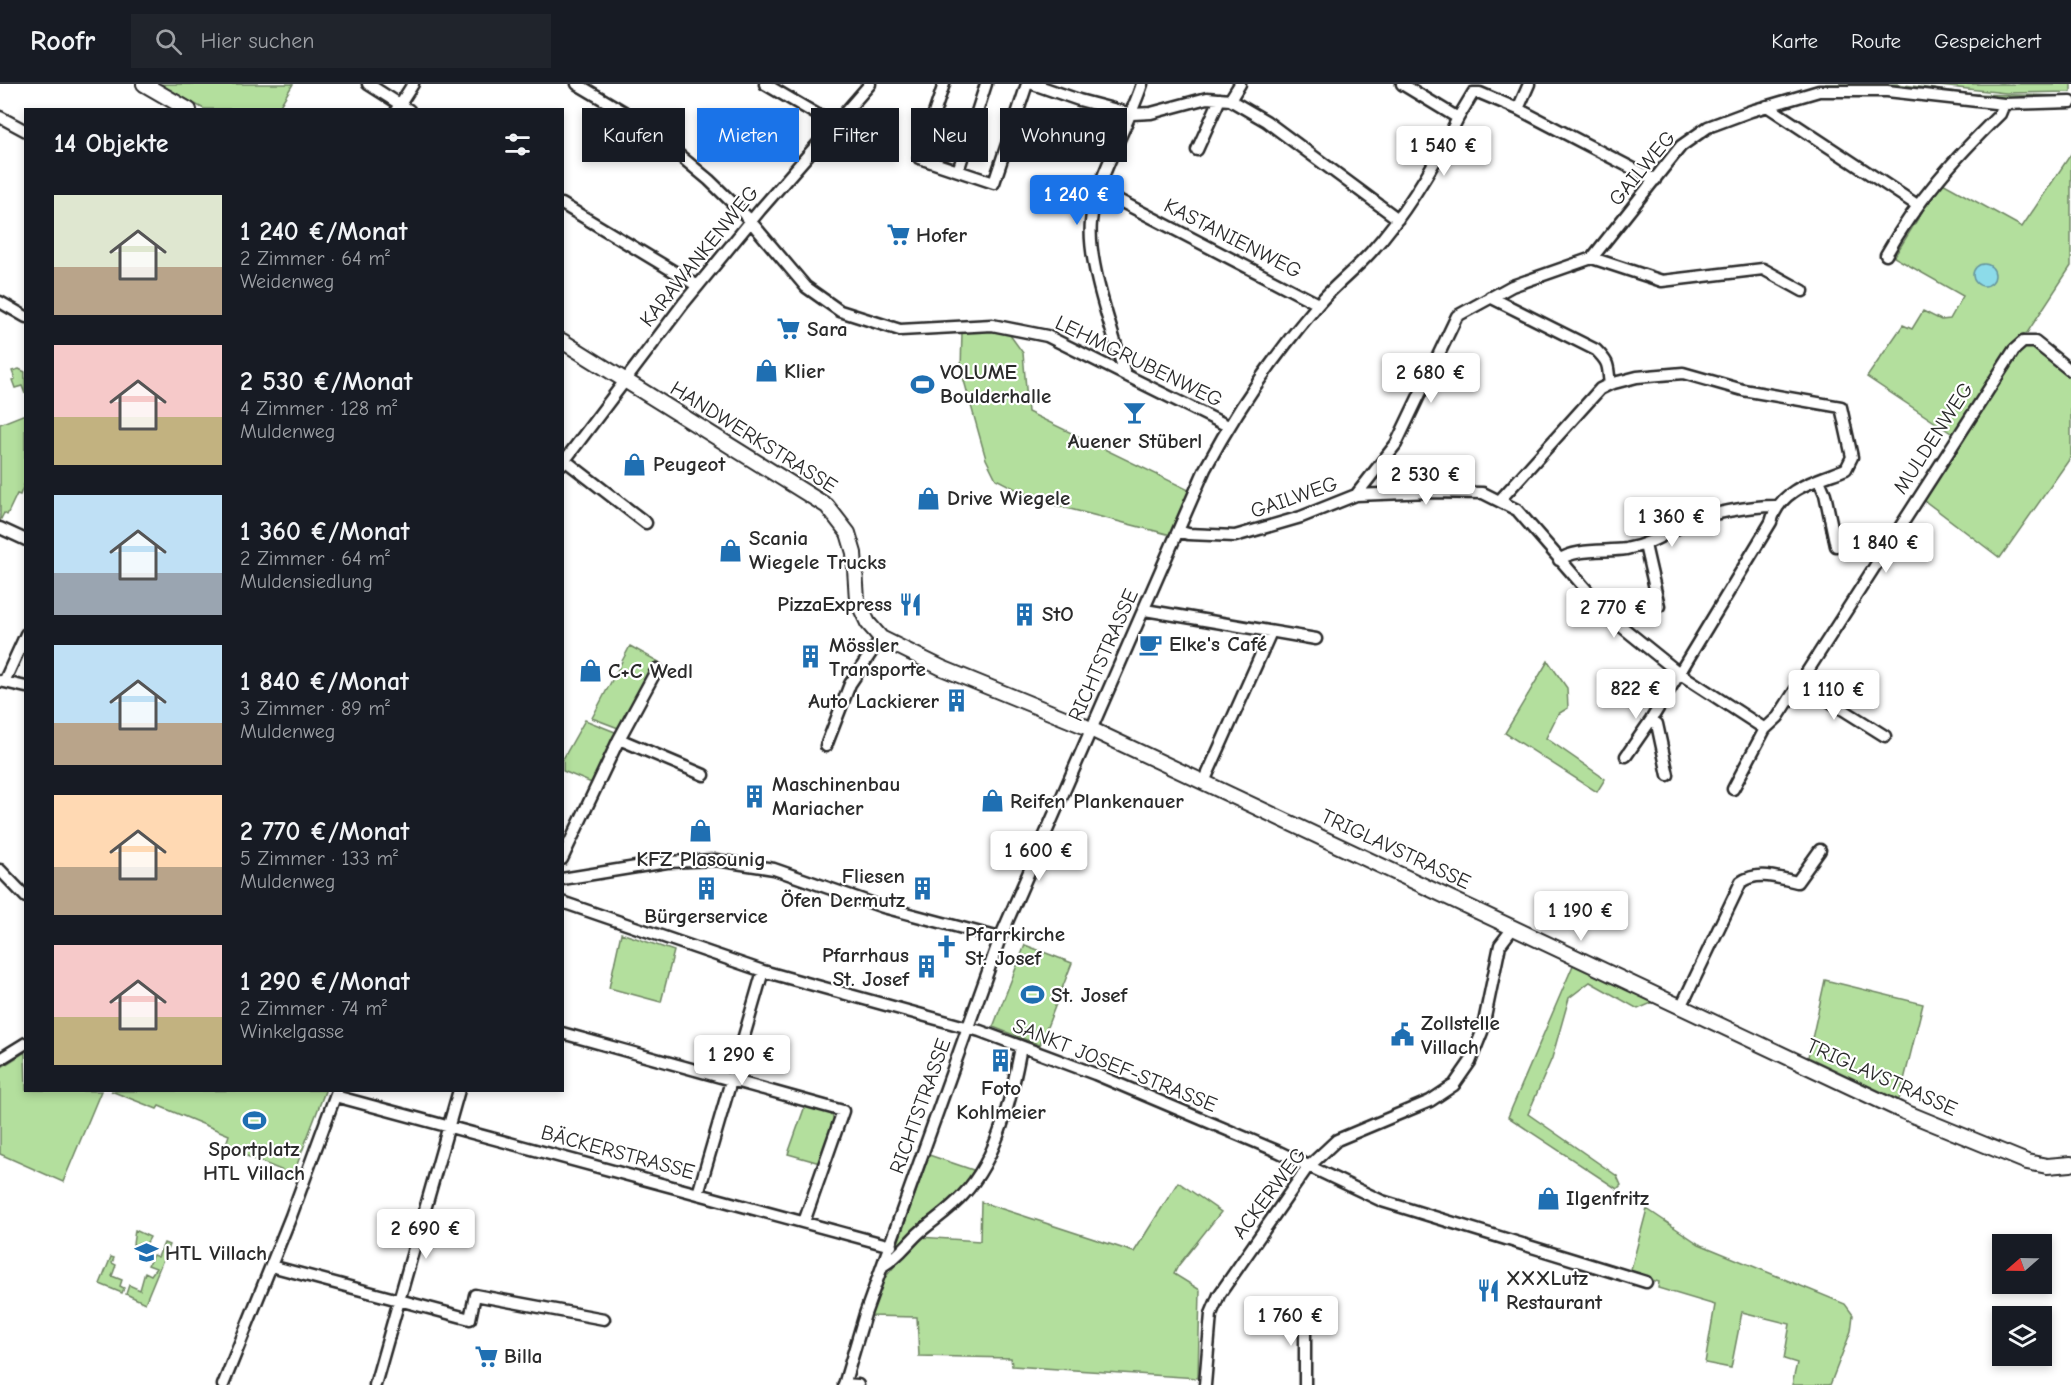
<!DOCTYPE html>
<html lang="de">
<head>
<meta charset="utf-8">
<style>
  :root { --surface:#171b24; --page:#20242c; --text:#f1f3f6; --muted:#9ea1a6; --line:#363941; --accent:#1a73e8 }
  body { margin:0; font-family:"Comic Neue",sans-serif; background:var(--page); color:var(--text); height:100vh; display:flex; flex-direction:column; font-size:22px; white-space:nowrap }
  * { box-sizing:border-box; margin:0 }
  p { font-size:20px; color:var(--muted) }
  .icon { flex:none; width:33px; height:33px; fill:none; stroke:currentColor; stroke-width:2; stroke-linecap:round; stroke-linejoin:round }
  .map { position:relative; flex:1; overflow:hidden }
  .drawer { position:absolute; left:24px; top:24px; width:540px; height:984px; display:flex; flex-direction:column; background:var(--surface); border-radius:0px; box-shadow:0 3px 9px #0003 }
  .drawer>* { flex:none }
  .top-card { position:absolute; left:582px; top:24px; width:570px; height:54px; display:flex; gap:12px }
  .needle { width:39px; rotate:250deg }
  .tools { position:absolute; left:1992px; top:1150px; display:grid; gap:12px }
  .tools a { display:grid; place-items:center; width:60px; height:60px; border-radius:0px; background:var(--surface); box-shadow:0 3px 9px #0003; font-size:30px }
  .price { position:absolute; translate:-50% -51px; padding:0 14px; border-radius:6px; background:#fff; color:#222; font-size:20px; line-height:39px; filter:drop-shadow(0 2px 3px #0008) }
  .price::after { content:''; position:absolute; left:50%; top:36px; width:18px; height:14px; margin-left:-9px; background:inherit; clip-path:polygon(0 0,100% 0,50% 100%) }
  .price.on { background:var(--accent); color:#fff }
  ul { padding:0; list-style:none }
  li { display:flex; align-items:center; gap:18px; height:150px; padding:0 30px }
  li span { display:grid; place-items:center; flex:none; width:168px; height:120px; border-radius:0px; color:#555 }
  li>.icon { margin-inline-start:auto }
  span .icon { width:72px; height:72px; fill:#fffc; stroke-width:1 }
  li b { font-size:26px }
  h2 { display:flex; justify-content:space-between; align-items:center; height:72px; padding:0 30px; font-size:26px }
  .pill { padding:0 21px; border-radius:0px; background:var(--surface); box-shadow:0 3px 9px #0003; font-size:21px; line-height:54px }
  .pill.on { background:var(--accent); color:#fff }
  header { display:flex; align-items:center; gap:36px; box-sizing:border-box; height:84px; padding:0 30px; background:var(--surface); border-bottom:2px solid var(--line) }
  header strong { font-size:28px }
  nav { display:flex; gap:33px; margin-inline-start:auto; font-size:21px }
  .search { width:420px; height:54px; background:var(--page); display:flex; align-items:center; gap:15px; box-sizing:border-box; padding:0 21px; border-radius:0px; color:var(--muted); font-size:22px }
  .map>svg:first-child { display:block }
  .green { fill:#b3df9d; stroke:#6f8564; stroke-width:1.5 }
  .water { fill:#8cdbe9; stroke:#65959d; stroke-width:1.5 }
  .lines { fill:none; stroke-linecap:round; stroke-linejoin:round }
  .street-casing { stroke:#2b2b2b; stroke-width:15 }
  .secondary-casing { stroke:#2b2b2b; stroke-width:18 }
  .street { stroke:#fff; stroke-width:10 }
  .secondary { stroke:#fff; stroke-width:14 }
  .labels { text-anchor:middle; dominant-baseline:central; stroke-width:4.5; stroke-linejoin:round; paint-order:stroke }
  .street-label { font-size:21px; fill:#2b2b2b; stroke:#fff }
  .poi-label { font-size:21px; font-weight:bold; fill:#2b2b2b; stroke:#fff; text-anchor:start }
</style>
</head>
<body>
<header>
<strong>Roofr</strong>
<div class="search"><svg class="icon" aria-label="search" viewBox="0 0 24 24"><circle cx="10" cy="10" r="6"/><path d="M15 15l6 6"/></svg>Hier suchen</div>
<nav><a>Karte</a><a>Route</a><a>Gespeichert</a></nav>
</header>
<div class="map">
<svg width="2071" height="1301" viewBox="0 0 2071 1301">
  <rect width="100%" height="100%" fill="#fff"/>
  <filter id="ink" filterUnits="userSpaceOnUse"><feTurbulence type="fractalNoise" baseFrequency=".0167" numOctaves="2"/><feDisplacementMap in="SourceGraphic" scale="12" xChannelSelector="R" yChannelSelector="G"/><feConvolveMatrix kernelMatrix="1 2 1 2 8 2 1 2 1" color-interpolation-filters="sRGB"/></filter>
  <g filter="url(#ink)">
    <path class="green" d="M159 0H293L278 25H204Z
      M1825 0H1897L1971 10 2071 12V16L2010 17Z
      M1920 0H2071V8L2006 9Z
      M2071 70V182L2027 249 2020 252 1954 351 1867 293 1903 241 1912 245 1923 227 1941 236 1950 235 1963 212 1894 173 1922 128 1921 120 1939 97 2022 143Z
      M1007 247 1023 269 1028 328 1193 408 1175 452 1039 417 996 395 986 375 961 286 962 248Z
      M2034 261 2071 290V373L2000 474 1921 414 2014 272 2024 262Z
      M19 285 25 288V310L22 302 15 304 12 296 15 295 12 287Z
      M25 330V398L20 411 17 410 7 431 4 429 0 437V340Z
      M630 562 659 578 621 645 592 634Z
      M1548 577 1567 604 1568 624 1558 630 1546 654 1605 695 1597 708 1505 649Z
      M585 636 620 650 594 700 563 687V675Z
      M621 849 674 867 661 918 609 904Z
      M1025 861 1072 879 1040 961 993 943Z
      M1574 879 1654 918 1638 925 1590 898 1569 914 1552 974 1528 1030 1617 1092 1621 1101 1617 1105 1508 1033Z
      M1825 896 1923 920 1899 1016 1808 973Z
      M25 968 26 1006 101 1007 63 1098 0 1070V984Z
      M111 1007 325 1006V1007L293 1091 225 1063 229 1051 159 1022 157 1025Z
      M805 1022C817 1025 832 1024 835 1038L820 1079 788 1070Z
      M929 1071 976 1087 969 1099 902 1164 897 1162Z
      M1178 1098 1221 1128 1178 1182 1174 1190 1200 1206 1198 1294 1012 1282 1011 1274 919 1272 917 1233 870 1232 882 1197 919 1153 980 1157 981 1118 1134 1168Z
      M1647 1125 1699 1160 1845 1220 1853 1231 1851 1247 1830 1301H1792L1797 1279 1784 1275 1790 1240 1742 1228 1731 1284 1705 1279 1715 1221 1658 1204 1659 1198 1630 1189Z
      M135 1146 150 1153 145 1162 138 1159 137 1162 133 1160Z
      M164 1159 169 1161 145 1219 126 1210 129 1201 140 1206 145 1188 151 1191 156 1184 148 1181 153 1171 158 1173Z
      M111 1173 114 1174 112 1179 116 1181 112 1192 122 1196 120 1202 124 1204 122 1209 100 1200Z"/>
    <path class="water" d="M1973 191a11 11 0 1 1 22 0a11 11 0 1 1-22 0Z"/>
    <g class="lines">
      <defs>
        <path id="street" d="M368 0 409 26
          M577 0 636 35 709 96 746 132 806 203 840 227 900 246 992 241 1047 252 1228 342
          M765 0 835 41
          M944 0 919 74 958 87
          M986 0 958 87 994 99 1027 0
          M1033 0 1079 16 1132 30 1151 29 1207 14 1230 16 1266 37 1398 135
          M1402 0 1458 34 1473 9H1480L1518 25 1655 96
          M1230 16 1240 0
          M1767 22 1917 121
          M397 25 413 0
          M1518 25 1529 0
          M0 33 26 47
          M1197 66 1220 15
          M1099 106 1318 220
          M562 120 698 202
          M1886 171C1917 116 1956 73 2000 30L2004 20
          M1592 174 1662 197 1763 185 1803 207
          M1490 213 1596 266C1611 281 1607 282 1610 300L1600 305 1500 416
          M0 218 26 233
          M1125 290C1113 249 1087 179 1091 138 1094 98 1129 41 1142 0
          M1610 300 1637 293 1683 289 1743 306 1841 323 1852 373 1846 385C1816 397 1780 404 1771 438L1651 636 1657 640 1668 691
          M562 374 646 439
          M562 380 683 220 760 126 870 0
          M1819 396 1825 410 1836 462
          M1356 411 1430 408 1483 409 1517 426 1611 534 1679 589 1765 645
          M0 444 26 456
          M1178 447 1188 450 1235 452 1301 433 1356 411 1396 360 1457 232 1512 202 1592 174 1681 62 1708 43 1751 27 1819 7H1887L2004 20 2071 18
          M1645 461 1659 522
          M1559 476C1575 464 1606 468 1626 465 1649 461 1665 450 1685 440 1707 429 1751 422 1775 422
          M1145 526 1316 555
          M0 597 26 603
          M4 598 26 550
          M1799 598 1885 652
          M619 655 704 691
          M826 662 850 600 881 554
          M1626 672 1651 636
          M1204 698 1271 548
          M1733 705 1765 645 1778 633 2014 266 2023 258H2035L2071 287
          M562 775 619 655 657 585
          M0 786 26 813
          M562 795 667 778 716 776 774 785 883 823 1000 854
          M562 818 763 887 980 947 1095 990 1277 1067 1382 1117 1646 1198
          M1681 923 1741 798C1758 786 1778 794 1797 798L1820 766
          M562 949 843 1027 804 1138
          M0 975 26 959
          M335 1012 891 1162
          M698 1110 763 887
          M884 1181C899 1173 908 1158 921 1147 935 1135 951 1125 963 1111 998 1074 1012 1011 1021 963
          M271 1182 470 1235 475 1211 604 1235
          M1305 1224V1301
          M844 1300 858 1301
          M223 1301 291 1132 337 1007
          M375 1301 459 1006
          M844 1301 865 1230 1000 854 1205 385C1236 327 1273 273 1316 223 1332 203 1354 187 1371 168 1407 128 1434 82 1458 34
          M1205 1301 1211 1230 1219 1211 1307 1084 1337 1056 1430 1017 1454 1001 1470 978 1482 948 1500 861 1513 844"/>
        <path id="secondary" d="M144 0 189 26
          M562 257 827 422 848 449 854 469 857 516 868 539 881 554 942 584 1084 642 1900 1026 2027 1078 2047 1082 2071 1080"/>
      </defs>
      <use href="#street" class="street-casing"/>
      <use href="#secondary" class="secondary-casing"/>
      <use href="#street" class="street"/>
      <use href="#secondary" class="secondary"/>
    </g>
  </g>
  <defs>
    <symbol id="supermarket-bare" viewBox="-9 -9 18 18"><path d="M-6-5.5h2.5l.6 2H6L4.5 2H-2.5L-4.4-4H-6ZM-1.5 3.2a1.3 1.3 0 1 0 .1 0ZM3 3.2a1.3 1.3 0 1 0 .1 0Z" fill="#1f6fb2" stroke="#fff" stroke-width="2.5" paint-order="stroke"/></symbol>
    <symbol id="shop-bare" viewBox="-9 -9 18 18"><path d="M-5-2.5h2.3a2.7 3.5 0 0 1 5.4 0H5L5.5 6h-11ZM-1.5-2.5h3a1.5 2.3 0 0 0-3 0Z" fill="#1f6fb2" stroke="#fff" stroke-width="2.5" paint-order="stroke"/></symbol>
    <symbol id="stadium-bare" viewBox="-9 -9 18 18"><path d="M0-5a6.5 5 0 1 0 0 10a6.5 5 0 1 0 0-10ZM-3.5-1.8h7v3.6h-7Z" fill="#1f6fb2" stroke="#fff" stroke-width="2.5" paint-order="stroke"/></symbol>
    <symbol id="bar-bare" viewBox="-9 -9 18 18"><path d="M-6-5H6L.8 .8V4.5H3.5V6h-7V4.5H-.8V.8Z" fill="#1f6fb2" stroke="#fff" stroke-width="2.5" paint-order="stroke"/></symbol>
    <symbol id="restaurant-bare" viewBox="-9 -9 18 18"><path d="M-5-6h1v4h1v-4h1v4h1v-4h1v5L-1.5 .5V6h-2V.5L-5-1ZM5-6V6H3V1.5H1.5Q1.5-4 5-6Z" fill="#1f6fb2" stroke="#fff" stroke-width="2.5" paint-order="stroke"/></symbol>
    <symbol id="building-bare" viewBox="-9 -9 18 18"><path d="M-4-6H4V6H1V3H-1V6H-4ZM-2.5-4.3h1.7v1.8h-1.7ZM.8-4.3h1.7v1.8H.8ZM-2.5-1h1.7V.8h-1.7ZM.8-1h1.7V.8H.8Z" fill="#1f6fb2" stroke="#fff" stroke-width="2.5" paint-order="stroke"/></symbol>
    <symbol id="cafe-bare" viewBox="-9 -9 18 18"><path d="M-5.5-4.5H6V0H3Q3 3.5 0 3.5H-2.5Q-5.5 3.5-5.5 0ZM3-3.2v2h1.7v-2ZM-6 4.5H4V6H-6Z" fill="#1f6fb2" stroke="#fff" stroke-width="2.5" paint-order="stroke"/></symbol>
    <symbol id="church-bare" viewBox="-9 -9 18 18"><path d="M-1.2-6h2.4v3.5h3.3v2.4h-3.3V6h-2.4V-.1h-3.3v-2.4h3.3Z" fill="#1f6fb2" stroke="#fff" stroke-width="2.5" paint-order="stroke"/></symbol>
    <symbol id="civic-bare" viewBox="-9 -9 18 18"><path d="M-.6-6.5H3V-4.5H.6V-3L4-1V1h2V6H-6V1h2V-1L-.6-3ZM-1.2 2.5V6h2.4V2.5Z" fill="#1f6fb2" stroke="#fff" stroke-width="2.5" paint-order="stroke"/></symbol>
    <symbol id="school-bare" viewBox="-9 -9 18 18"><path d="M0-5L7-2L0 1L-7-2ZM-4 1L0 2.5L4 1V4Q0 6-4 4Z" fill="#1f6fb2" stroke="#fff" stroke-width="2.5" paint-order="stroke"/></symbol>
  </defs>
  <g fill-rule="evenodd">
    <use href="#supermarket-bare" x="882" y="134" width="33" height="33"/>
    <use href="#supermarket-bare" x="772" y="228" width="33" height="33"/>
    <use href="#shop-bare" x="750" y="270" width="33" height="33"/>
    <use href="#stadium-bare" x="906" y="284" width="33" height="33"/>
    <use href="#bar-bare" x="1118" y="312" width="33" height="33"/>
    <use href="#shop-bare" x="618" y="364" width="33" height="33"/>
    <use href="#shop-bare" x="912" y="398" width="33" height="33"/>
    <use href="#shop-bare" x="714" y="450" width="33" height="33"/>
    <use href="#restaurant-bare" x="894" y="504" width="33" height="33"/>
    <use href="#building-bare" x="1008" y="514" width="33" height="33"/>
    <use href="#cafe-bare" x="1134" y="544" width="33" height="33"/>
    <use href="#building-bare" x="794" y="556" width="33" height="33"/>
    <use href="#shop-bare" x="574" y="570" width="33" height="33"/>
    <use href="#building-bare" x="940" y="600" width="33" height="33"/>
    <use href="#building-bare" x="738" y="696" width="33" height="33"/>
    <use href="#shop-bare" x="976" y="700" width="33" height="33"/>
    <use href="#shop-bare" x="684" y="730" width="33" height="33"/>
    <use href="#building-bare" x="690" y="788" width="33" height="33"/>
    <use href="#building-bare" x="906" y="788" width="33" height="33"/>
    <use href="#church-bare" x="930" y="846" width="33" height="33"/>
    <use href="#building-bare" x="910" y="866" width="33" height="33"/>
    <use href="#stadium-bare" x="1016" y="894" width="33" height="33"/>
    <use href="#civic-bare" x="1386" y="934" width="33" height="33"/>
    <use href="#building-bare" x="984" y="960" width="33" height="33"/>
    <use href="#stadium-bare" x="238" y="1020" width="33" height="33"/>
    <use href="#shop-bare" x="1532" y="1098" width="33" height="33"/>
    <use href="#school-bare" x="130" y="1152" width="33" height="33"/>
    <use href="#restaurant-bare" x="1472" y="1190" width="33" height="33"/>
    <use href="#supermarket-bare" x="470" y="1256" width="33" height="33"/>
  </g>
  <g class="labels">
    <g class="street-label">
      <text transform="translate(1642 84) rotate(-50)">GAILWEG</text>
      <text transform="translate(1233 154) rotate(27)">KASTANIENWEG</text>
      <text transform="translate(699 172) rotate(-51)">KARAWANKENWEG</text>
      <text transform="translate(1139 277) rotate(26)">LEHMGRUBENWEG</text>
      <text transform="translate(754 353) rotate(32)">HANDWERKSTRASSE</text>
      <text transform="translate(1933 354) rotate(-57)">MULDENWEG</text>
      <text transform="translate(1294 413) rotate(-19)">GAILWEG</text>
      <text transform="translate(1103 571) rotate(-66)">RICHTSTRASSE</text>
      <text transform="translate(1396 765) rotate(25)">TRIGLAVSTRASSE</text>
      <text transform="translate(1115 981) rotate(22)">SANKT JOSEF-STRASSE</text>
      <text transform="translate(1882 993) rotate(24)">TRIGLAVSTRASSE</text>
      <text transform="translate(920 1022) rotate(-70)">RICHTSTRASSE</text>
      <text transform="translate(618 1068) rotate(15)">BÄCKERSTRASSE</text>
      <text transform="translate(1269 1109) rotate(-53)">ACKERWEG</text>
    </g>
    <g class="poi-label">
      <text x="916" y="151">Hofer</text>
      <text x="807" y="245">Sara</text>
      <text x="784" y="287">Klier</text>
      <text x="940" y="288">VOLUME<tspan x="940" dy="24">Boulderhalle</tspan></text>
      <text x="1135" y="357" text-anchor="middle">Auener Stüberl</text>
      <text x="653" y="380">Peugeot</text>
      <text x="947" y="414">Drive Wiegele</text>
      <text x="749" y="454">Scania<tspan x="749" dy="24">Wiegele Trucks</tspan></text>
      <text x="892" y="520" text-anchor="end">PizzaExpress</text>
      <text x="1042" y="530">StO</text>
      <text x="1169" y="560">Elke's Café</text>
      <text x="829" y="561">Mössler<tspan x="829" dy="24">Transporte</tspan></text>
      <text x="608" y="587">C+C Wedl</text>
      <text x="939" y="617" text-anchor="end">Auto Lackierer</text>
      <text x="772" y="700">Maschinenbau<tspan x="772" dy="24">Mariacher</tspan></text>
      <text x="1010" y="717">Reifen Plankenauer</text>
      <text x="701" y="775" text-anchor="middle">KFZ Plasounig</text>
      <text x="905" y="792" text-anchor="end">Fliesen<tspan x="905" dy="24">Öfen Dermutz</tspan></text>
      <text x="706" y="832" text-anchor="middle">Bürgerservice</text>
      <text x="965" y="850">Pfarrkirche<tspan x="965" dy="24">St. Josef</tspan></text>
      <text x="909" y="871" text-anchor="end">Pfarrhaus<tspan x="909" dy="24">St. Josef</tspan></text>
      <text x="1051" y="911">St. Josef</text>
      <text x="1421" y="939">Zollstelle<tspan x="1421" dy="24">Villach</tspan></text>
      <text x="1001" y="1004" text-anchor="middle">Foto<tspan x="1001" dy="24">Kohlmeier</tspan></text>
      <text x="254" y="1065" text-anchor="middle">Sportplatz<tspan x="254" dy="24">HTL Villach</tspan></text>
      <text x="1566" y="1114">Ilgenfritz</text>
      <text x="165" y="1169">HTL Villach</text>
      <text x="1506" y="1194">XXXLutz<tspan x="1506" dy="24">Restaurant</tspan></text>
      <text x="504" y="1272">Billa</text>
    </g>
  </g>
</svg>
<div class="tools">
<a><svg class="needle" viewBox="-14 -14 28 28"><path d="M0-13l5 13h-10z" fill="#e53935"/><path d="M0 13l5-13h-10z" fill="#9ea1a6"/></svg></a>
<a><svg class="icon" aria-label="layers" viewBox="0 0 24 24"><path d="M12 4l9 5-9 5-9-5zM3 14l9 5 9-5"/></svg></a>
</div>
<b class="price" style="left:1444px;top:93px">1 540 €</b>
<b class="price on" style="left:1077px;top:142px">1 240 €</b>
<b class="price" style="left:1431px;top:320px">2 680 €</b>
<b class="price" style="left:1426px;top:422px">2 530 €</b>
<b class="price" style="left:1672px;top:464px">1 360 €</b>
<b class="price" style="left:1886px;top:490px">1 840 €</b>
<b class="price" style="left:1614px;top:555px">2 770 €</b>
<b class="price" style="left:1636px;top:636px">822 €</b>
<b class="price" style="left:1834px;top:637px">1 110 €</b>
<b class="price" style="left:1039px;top:798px">1 600 €</b>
<b class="price" style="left:1581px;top:858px">1 190 €</b>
<b class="price" style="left:742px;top:1002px">1 290 €</b>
<b class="price" style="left:426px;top:1176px">2 690 €</b>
<b class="price" style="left:1291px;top:1263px">1 760 €</b>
<div class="top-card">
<a class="pill">Kaufen</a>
<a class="pill on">Mieten</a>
<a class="pill">Filter</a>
<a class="pill">Neu</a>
<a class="pill">Wohnung</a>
</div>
<section class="drawer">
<h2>14 Objekte<svg class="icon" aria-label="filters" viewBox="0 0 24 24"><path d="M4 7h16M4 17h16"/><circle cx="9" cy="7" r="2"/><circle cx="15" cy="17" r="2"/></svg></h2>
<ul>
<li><span style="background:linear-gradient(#dfe7d0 60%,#b9a48a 0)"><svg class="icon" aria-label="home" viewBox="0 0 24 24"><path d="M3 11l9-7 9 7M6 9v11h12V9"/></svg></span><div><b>1 240 €/Monat</b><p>2 Zimmer · 64 m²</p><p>Weidenweg</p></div></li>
<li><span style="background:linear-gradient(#f6c9c9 60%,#c2b280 0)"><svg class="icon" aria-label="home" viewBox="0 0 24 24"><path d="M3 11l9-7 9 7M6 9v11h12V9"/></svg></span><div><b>2 530 €/Monat</b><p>4 Zimmer · 128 m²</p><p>Muldenweg</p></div></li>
<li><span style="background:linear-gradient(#bfe0f5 65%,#9aa5b1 0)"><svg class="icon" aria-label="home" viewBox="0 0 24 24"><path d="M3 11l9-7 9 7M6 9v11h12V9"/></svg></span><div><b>1 360 €/Monat</b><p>2 Zimmer · 64 m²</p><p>Muldensiedlung</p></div></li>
<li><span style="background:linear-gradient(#bfe0f5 65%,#b9a48a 0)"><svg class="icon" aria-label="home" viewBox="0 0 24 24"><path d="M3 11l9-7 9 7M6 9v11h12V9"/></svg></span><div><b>1 840 €/Monat</b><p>3 Zimmer · 89 m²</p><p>Muldenweg</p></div></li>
<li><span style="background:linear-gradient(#ffd9b3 60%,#b9a48a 0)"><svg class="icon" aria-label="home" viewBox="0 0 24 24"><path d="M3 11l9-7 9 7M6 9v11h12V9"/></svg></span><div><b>2 770 €/Monat</b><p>5 Zimmer · 133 m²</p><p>Muldenweg</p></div></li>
<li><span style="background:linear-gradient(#f6c9c9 60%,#c2b280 0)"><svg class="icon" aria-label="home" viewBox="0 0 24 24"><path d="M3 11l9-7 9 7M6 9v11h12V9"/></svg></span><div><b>1 290 €/Monat</b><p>2 Zimmer · 74 m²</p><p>Winkelgasse</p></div></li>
</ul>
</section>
</div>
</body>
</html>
